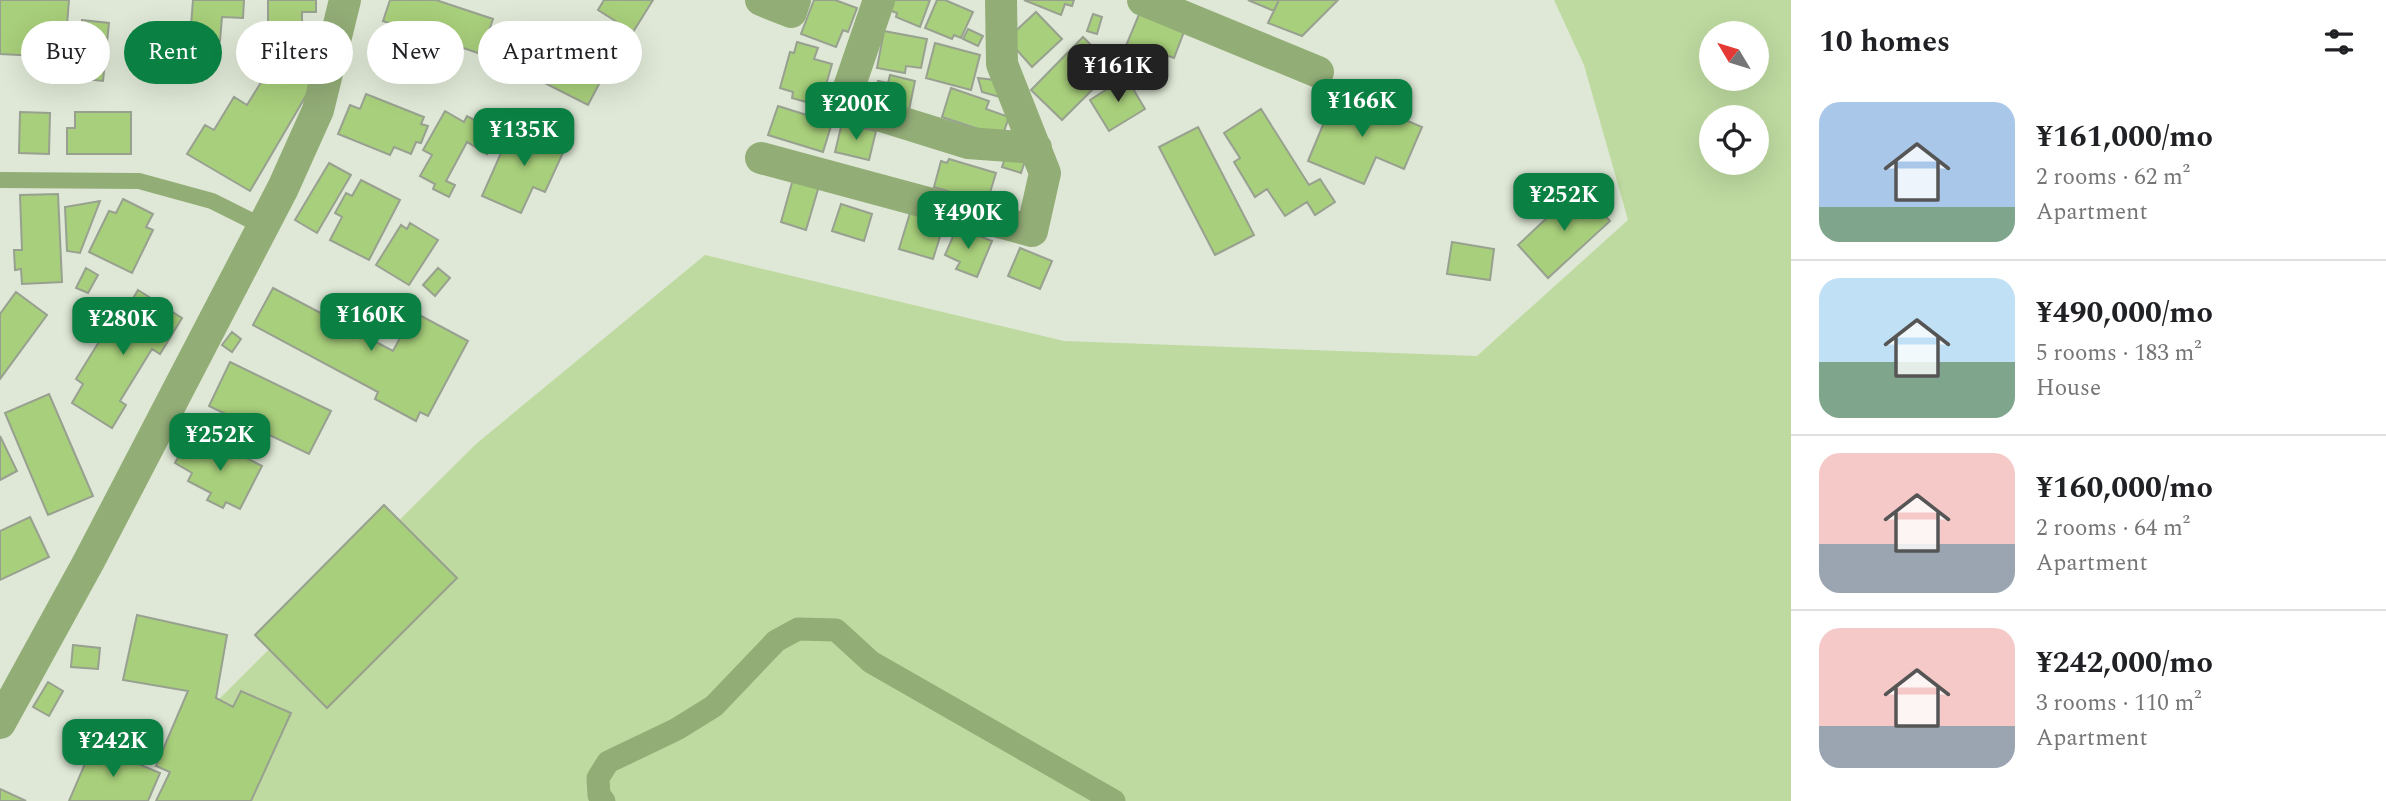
<!DOCTYPE html>
<html lang="en">
<head>
<meta charset="utf-8">
<style>
  :root { --surface:#fff; --page:#f6f6f6; --text:#202124; --muted:#757577; --line:#e0e0e0; --accent:#0b8043 }
  body { margin:0; font-family:Spectral,serif; background:var(--page); color:var(--text); height:100vh; display:flex; flex-direction:column; font-size:26px; white-space:nowrap }
  * { box-sizing:border-box; margin:0 }
  p { font-size:23px; color:var(--muted) }
  .icon { flex:none; width:38px; height:38px; fill:none; stroke:currentColor; stroke-width:2; stroke-linecap:round; stroke-linejoin:round }
  .map { position:relative; flex:1; overflow:hidden }
  .details { display:flex; flex-direction:column; background:var(--surface); width:595px }
  .details>* { flex:none }
  .guide { position:absolute; left:21px; top:21px; width:665px; height:63px; display:flex; gap:14px }
  .needle { width:46px; rotate:308deg }
  .fabs { position:absolute; left:1699px; top:21px; display:grid; gap:14px }
  .fabs a { display:grid; place-items:center; width:70px; height:70px; border-radius:50%; background:var(--surface); box-shadow:0 7px 28px #0002; font-size:35px }
  .price { position:absolute; translate:-50% -60px; padding:0 16px; border-radius:14px; background:var(--accent); color:#fff; font-size:23px; line-height:46px; filter:drop-shadow(0 2px 4px #0008) }
  .price::after { content:''; position:absolute; left:50%; top:42px; width:21px; height:16px; margin-left:-10px; background:inherit; clip-path:polygon(0 0,100% 0,50% 100%) }
  .price.on { background:#222; color:#fff }
  ul { padding:0; list-style:none }
  li { display:flex; align-items:center; gap:21px; height:175px; padding:0 28px }
  li+li { border-top:2px solid var(--line) }
  li span { display:grid; place-items:center; flex:none; width:196px; height:140px; border-radius:21px; color:#555 }
  li>.icon { margin-inline-start:auto }
  span .icon { width:84px; height:84px; fill:#fffc; stroke-width:1 }
  li b { font-size:30px }
  h2 { display:flex; justify-content:space-between; align-items:center; height:84px; padding:0 28px; font-size:30px }
  .pill { padding:0 24px; border-radius:32px; background:var(--surface); box-shadow:0 7px 28px #0002; font-size:24px; line-height:63px }
  .pill.on { background:var(--accent); color:#fff }
  main { display:flex; flex:1; min-height:0 }
  .map>svg:first-child { display:block }
  .green { fill:#bedaa0; fill-rule:evenodd }
  .building { fill:#a8cf7b; stroke:#98a090; stroke-width:2 }
  .lines { fill:none; stroke-linecap:round; stroke-linejoin:round }
  .service { stroke:#93ad77; stroke-width:16 }
  .pedestrian { stroke:#93ad77; stroke-width:23 }
  .minor { stroke:#93ad77; stroke-width:32 }
</style>
</head>
<body>
<main>
<div class="map">
<svg width="1791" height="801" viewBox="0 0 1791 801">
  <rect width="100%" height="100%" fill="#dfe8d6"/>
  <path class="green" d="M1554 0H1791V801H241L206 712 476 444 705 255 1064 341 1477 356 1628 220 1584 65ZM1712 33H1757V79H1712ZM1712 117H1757V163H1712Z"/>
  <path class="building" d="M0 0H69L67 25 59 24 57 57 0 54Z
    M193 0H244L243 18 222 17 220 41 190 38Z
    M268 0H316V12H302V30H292V35L268 36Z
    M390 0H436L493 19 481 54 383 21Z
    M604 0H653L633 32 598 10Z
    M814 0H835L857 8 848 32 843 30 836 47 801 34Z
    M890 0H930L920 27 896 17 897 13 886 9Z
    M937 0H945L973 12 961 38 954 35 952 39 925 28Z
    M1024 0H1074L1072 6 1065 4 1061 15Z
    M1248 0H1279L1274 11Z
    M1279 0H1338L1302 36 1268 23Z
    M1036 12 1062 39 1032 67 1007 39Z
    M1140 12 1185 29 1174 58 1160 53 1156 66 1123 53Z
    M1093 14 1102 17 1097 34 1087 31Z
    M82 20 109 23 103 81 76 78Z
    M520 27 606 71 588 105 511 66 516 55 507 50Z
    M968 29 983 36 978 46 963 39Z
    M884 31 927 39 921 68 906 66 905 73 877 68Z
    M1083 37 1114 68 1062 120 1031 90Z
    M185 42 206 44 202 81 182 79Z
    M797 42 818 48 814 59 832 64 820 106 792 98 793 92 780 88 790 52 794 53Z
    M935 43 980 55 971 90 926 78Z
    M291 68 314 82 250 191 187 154 205 125 214 130 234 97 247 105 265 76Z
    M890 75 915 81 908 115 873 105 878 81 888 83Z
    M1126 77 1145 109 1109 131 1090 100Z
    M978 78 995 80 1000 97 982 92Z
    M951 88 989 101 986 109 1009 117 1002 137 942 117Z
    M1337 91 1422 127 1404 169 1376 157 1364 184 1308 161Z
    M366 94 424 117 421 124 428 126 421 143 416 142 411 154 394 147 390 155 338 134 350 105 360 109Z
    M778 106 832 123 823 152 768 135Z
    M1261 109 1309 185 1320 179 1335 202 1315 215 1307 202 1285 216 1267 189 1255 197 1234 162 1240 158 1224 133Z
    M445 111 464 122 467 116 499 133 487 154 467 142 446 181 455 185 449 197 433 189 435 184 420 176 432 155 423 150Z
    M20 112 50 113 49 154 19 153Z
    M75 112H131V154H67V128H75Z
    M842 123 876 131 869 160 835 152Z
    M523 124 567 144 545 192 533 187 521 213 482 196 509 135 517 138Z
    M1198 127 1254 235 1215 255 1159 147Z
    M1007 152 1026 158 1021 173 1002 167Z
    M949 159 996 173 989 196 979 193 977 200 934 187 941 161 947 163Z
    M329 163 351 175 317 233 295 220Z
    M793 179 819 186 806 230 781 222Z
    M361 180 400 200 369 260 330 240 342 217 335 213 346 193 352 196Z
    M1579 188 1610 221 1548 278 1518 245Z
    M58 194 62 282 22 284 21 269 15 270 14 250H22L20 195Z
    M123 199 153 214 146 227 153 230 132 273 89 252 109 211 116 213Z
    M100 201 80 253 67 251 65 207Z
    M841 204 872 214 864 241 832 231Z
    M910 213 944 224 933 259 899 249Z
    M410 223 438 240 409 285 376 265 401 225 407 229Z
    M957 227 992 241 977 277 956 269 960 262 945 255Z
    M1452 242 1494 249 1490 280 1447 274Z
    M1020 248 1052 261 1040 289 1008 276Z
    M86 268 98 275 88 293 76 288Z
    M438 268 450 278 435 296 423 285Z
    M273 288 393 351 414 312 468 341 428 416 420 412 416 421 375 399 378 392 253 325Z
    M138 290 182 318 160 354 152 349 120 401 126 405 112 428 72 403 83 384 76 379 113 319 119 322Z
    M16 292 47 315 0 379V314Z
    M232 332 241 339 232 352 222 345Z
    M230 362 331 411 309 454 209 406Z
    M49 394 93 496 48 515 5 413Z
    M0 436 17 471 0 480Z
    M209 439 262 466 240 509 226 502 223 508 207 500 211 493 188 481 192 473 175 463 185 445 202 453Z
    M384 505 457 578 327 708 255 635Z
    M30 517 49 557 0 580V531Z
    M137 615 227 635 216 698 233 707 241 691 291 713 251 801H156L170 772 156 766 188 691 123 680Z
    M73 645 100 648 98 669 71 667Z
    M48 682 63 691 49 716 33 707Z
    M93 745 160 773 148 801H69Z
    M0 789 26 801H0Z"/>
  <g class="lines">
    <path class="service" d="M0 180 139 181 212 201 262 226"/>
    <path class="pedestrian" d="M604 801 599 795 598 778 608 762 677 729 714 706 776 641 798 629 836 630 871 662 1114 801"/>
    <path class="minor" d="M761 0 791 12 795 0
      M879 0 845 99 878 115 968 143 1036 148
      M1143 0 1318 72
      M761 158 1032 231 1045 173 1002 64 1001 0
      M0 723 89 561 283 188 318 110 345 0"/>
  </g>
</svg>
<div class="fabs">
<a><svg class="needle" viewBox="-14 -14 28 28"><path d="M0-13l5 13h-10z" fill="#e53935"/><path d="M0 13l5-13h-10z" fill="#757577"/></svg></a>
<a><svg class="icon" aria-label="locate" viewBox="0 0 24 24"><circle cx="12" cy="12" r="6"/><path d="M12 2v4M12 18v4M2 12h4M18 12h4"/></svg></a>
</div>
<b class="price on" style="left:1118px;top:104px">¥161K</b>
<b class="price" style="left:1362px;top:139px">¥166K</b>
<b class="price" style="left:856px;top:142px">¥200K</b>
<b class="price" style="left:524px;top:168px">¥135K</b>
<b class="price" style="left:1564px;top:233px">¥252K</b>
<b class="price" style="left:968px;top:251px">¥490K</b>
<b class="price" style="left:371px;top:353px">¥160K</b>
<b class="price" style="left:123px;top:357px">¥280K</b>
<b class="price" style="left:220px;top:473px">¥252K</b>
<b class="price" style="left:113px;top:779px">¥242K</b>
<div class="guide">
<a class="pill">Buy</a>
<a class="pill on">Rent</a>
<a class="pill">Filters</a>
<a class="pill">New</a>
<a class="pill">Apartment</a>
</div>
</div>
<section class="details">
<h2>10 homes<svg class="icon" aria-label="filters" viewBox="0 0 24 24"><path d="M4 7h16M4 17h16"/><circle cx="9" cy="7" r="2"/><circle cx="15" cy="17" r="2"/></svg></h2>
<ul>
<li><span style="background:linear-gradient(#a9c7e8 75%,#7fa58c 0)"><svg class="icon" aria-label="home" viewBox="0 0 24 24"><path d="M3 11l9-7 9 7M6 9v11h12V9"/></svg></span><div><b>¥161,000/mo</b><p>2 rooms · 62 m²</p><p>Apartment</p></div></li>
<li><span style="background:linear-gradient(#bfe0f5 60%,#7fa58c 0)"><svg class="icon" aria-label="home" viewBox="0 0 24 24"><path d="M3 11l9-7 9 7M6 9v11h12V9"/></svg></span><div><b>¥490,000/mo</b><p>5 rooms · 183 m²</p><p>House</p></div></li>
<li><span style="background:linear-gradient(#f6c9c9 65%,#9aa5b1 0)"><svg class="icon" aria-label="home" viewBox="0 0 24 24"><path d="M3 11l9-7 9 7M6 9v11h12V9"/></svg></span><div><b>¥160,000/mo</b><p>2 rooms · 64 m²</p><p>Apartment</p></div></li>
<li><span style="background:linear-gradient(#f6c9c9 70%,#9aa5b1 0)"><svg class="icon" aria-label="home" viewBox="0 0 24 24"><path d="M3 11l9-7 9 7M6 9v11h12V9"/></svg></span><div><b>¥242,000/mo</b><p>3 rooms · 110 m²</p><p>Apartment</p></div></li>
</ul>
</section>
</main>
</body>
</html>
